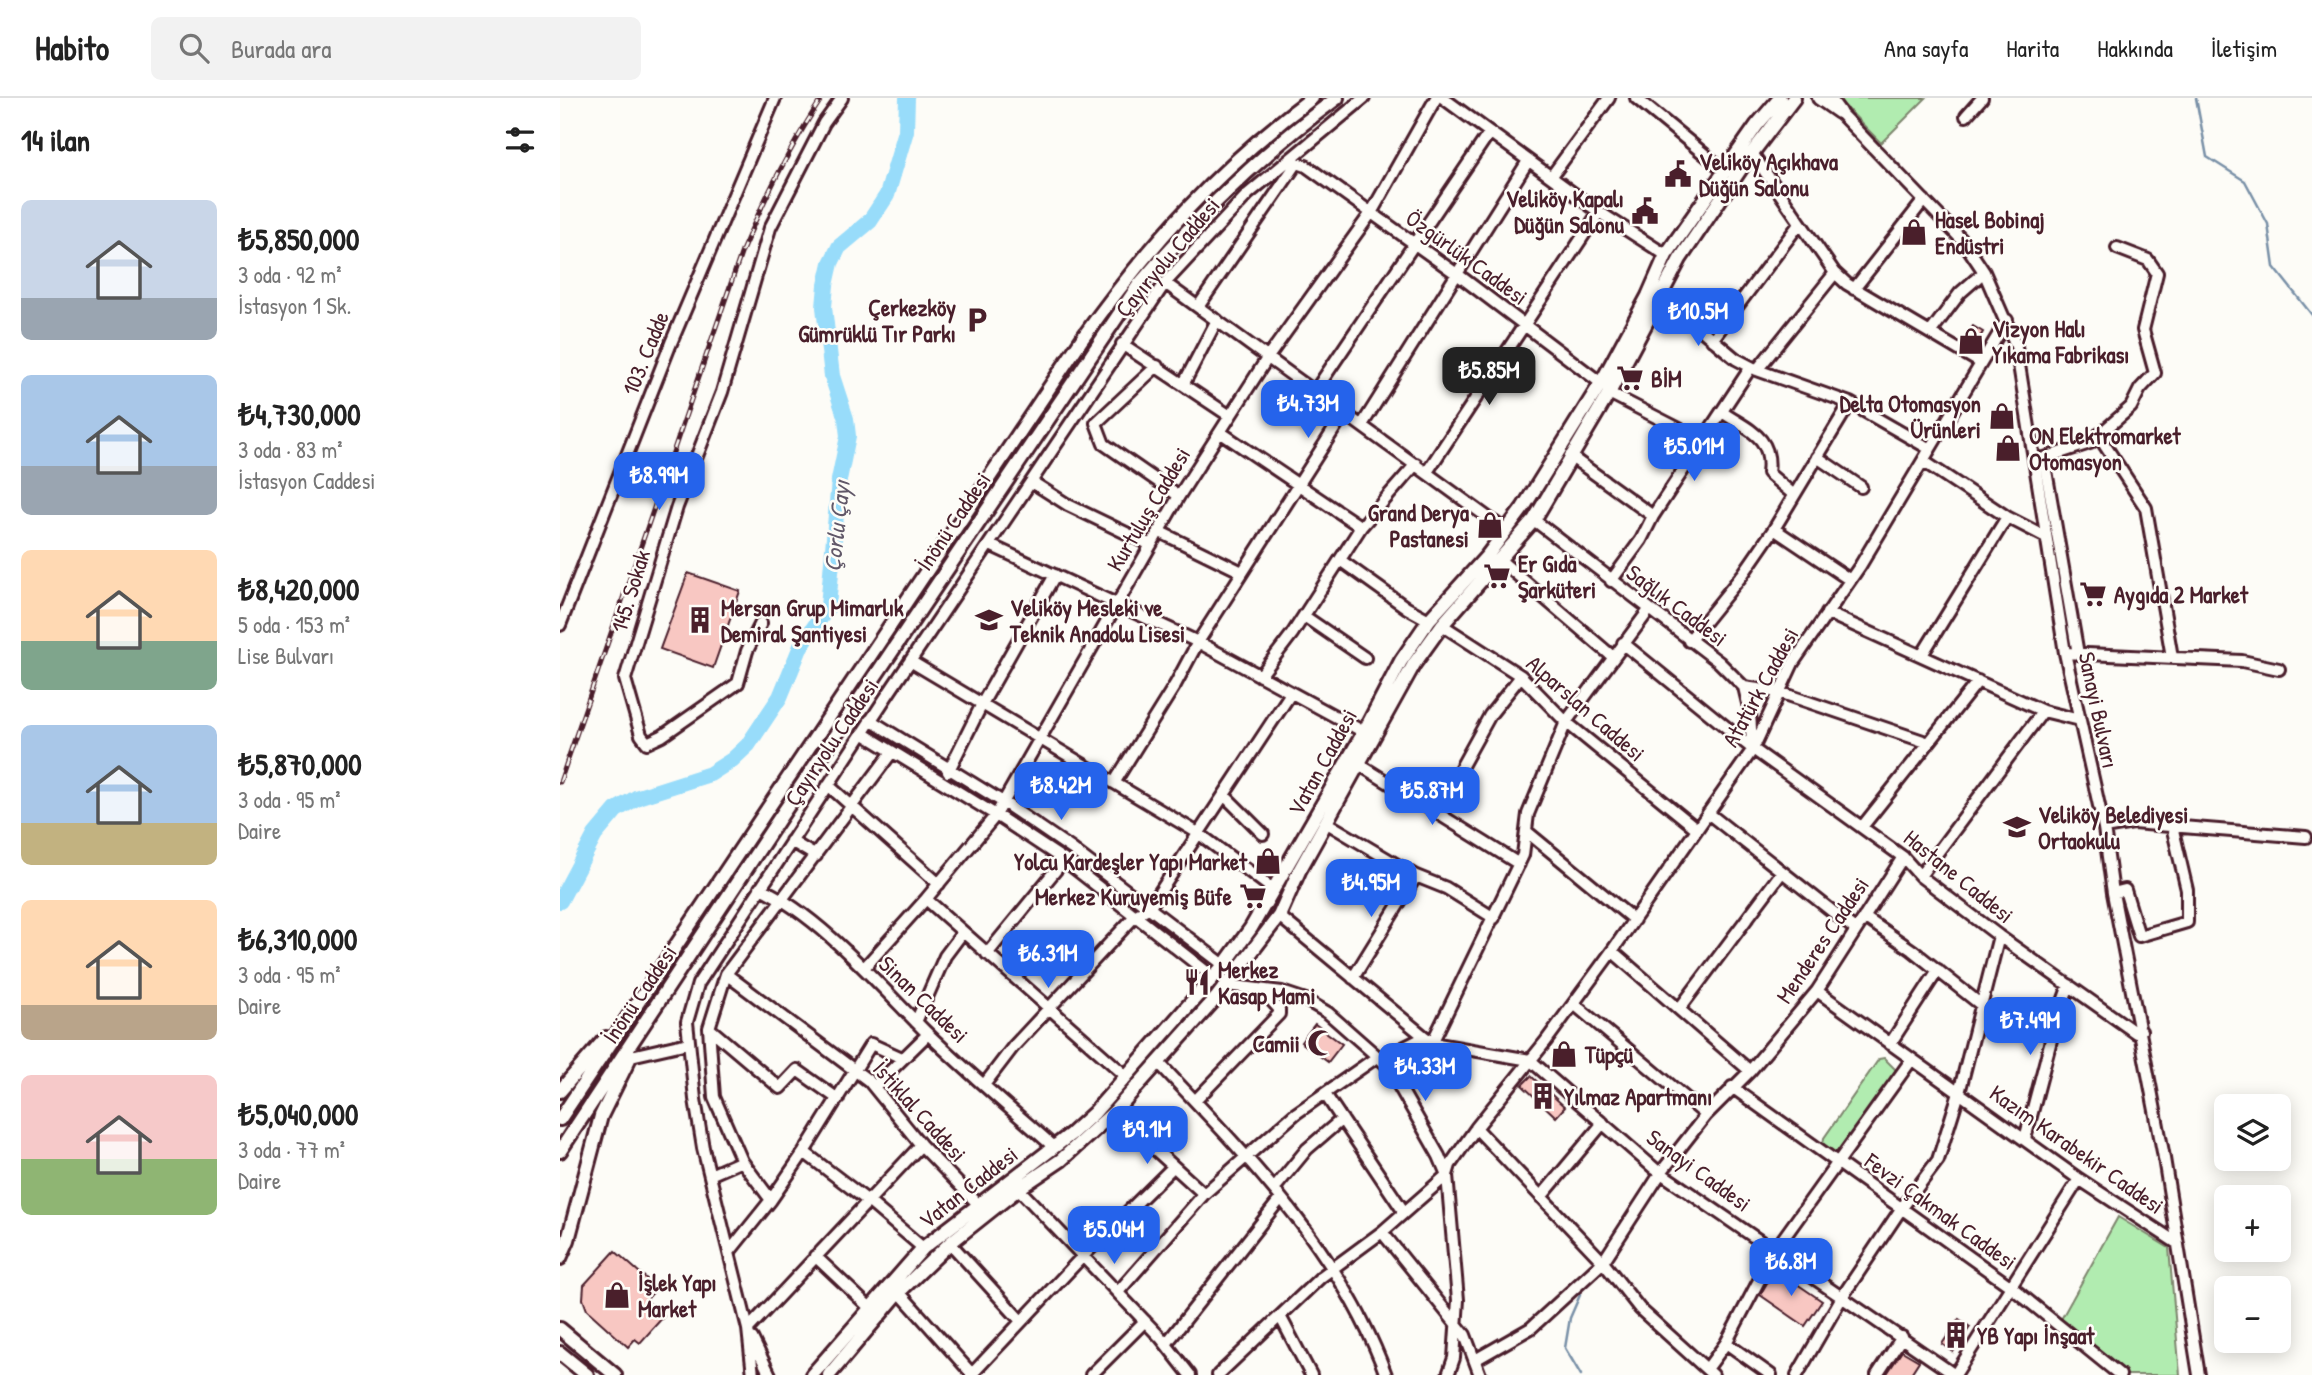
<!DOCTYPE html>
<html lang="tr">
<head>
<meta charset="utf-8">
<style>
  :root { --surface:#fff; --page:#f2f2f2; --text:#222; --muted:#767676; --line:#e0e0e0; --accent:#2563eb }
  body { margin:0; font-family:"Patrick Hand",sans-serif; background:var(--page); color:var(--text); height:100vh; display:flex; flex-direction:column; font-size:26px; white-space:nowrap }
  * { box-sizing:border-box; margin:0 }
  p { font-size:23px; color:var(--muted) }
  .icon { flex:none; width:38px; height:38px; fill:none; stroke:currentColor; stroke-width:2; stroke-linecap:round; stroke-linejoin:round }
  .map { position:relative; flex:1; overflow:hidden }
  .sheet { display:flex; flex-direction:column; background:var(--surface); width:560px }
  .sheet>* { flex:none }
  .buttons { position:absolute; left:1654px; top:996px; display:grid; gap:14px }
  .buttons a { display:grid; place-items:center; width:77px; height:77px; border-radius:10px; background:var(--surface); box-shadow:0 4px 18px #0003; font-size:35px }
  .price { position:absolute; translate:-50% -60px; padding:0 16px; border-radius:14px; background:var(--accent); color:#fff; font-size:23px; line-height:46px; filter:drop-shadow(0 2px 4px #0008) }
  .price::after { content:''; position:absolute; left:50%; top:42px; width:21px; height:16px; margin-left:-10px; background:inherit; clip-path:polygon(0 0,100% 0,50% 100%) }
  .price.current { background:#222; color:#fff }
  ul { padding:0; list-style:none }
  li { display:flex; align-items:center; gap:21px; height:175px; padding:0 21px }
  li span { display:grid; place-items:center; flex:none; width:196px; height:140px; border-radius:10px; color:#555 }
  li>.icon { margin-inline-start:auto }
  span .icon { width:84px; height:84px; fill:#fffc; stroke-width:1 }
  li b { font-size:30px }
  h2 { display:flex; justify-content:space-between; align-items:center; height:84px; padding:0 21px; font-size:30px }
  header { display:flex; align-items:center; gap:42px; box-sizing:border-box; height:98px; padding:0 35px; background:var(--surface); border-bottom:2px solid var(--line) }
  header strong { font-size:33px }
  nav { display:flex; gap:38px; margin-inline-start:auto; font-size:24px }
  .search { width:490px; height:63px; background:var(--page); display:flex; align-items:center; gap:18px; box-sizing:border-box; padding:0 24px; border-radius:10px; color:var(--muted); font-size:26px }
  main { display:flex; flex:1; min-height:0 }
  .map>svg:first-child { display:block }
  .green { fill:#b1ecb0; stroke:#7e866e; stroke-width:2 }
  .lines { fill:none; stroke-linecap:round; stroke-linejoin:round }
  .stream { stroke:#7990a7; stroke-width:2.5 }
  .river { stroke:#98dcfa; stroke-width:16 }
  .building { fill:#f8c7c2; stroke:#4a1f2b; stroke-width:2 }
  .minor-casing { stroke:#4a1f2b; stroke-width:16 }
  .major-casing { stroke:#4a1f2b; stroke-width:18 }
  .minor { stroke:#fdfcf7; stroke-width:10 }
  .major { stroke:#fdfcf7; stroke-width:12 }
  .rail-casing { stroke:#4a1f2b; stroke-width:5 }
  .rail { stroke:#fdfcf7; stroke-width:2.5; stroke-dasharray:8; stroke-linecap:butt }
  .labels { text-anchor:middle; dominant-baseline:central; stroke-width:5; stroke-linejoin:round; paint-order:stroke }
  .poi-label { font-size:23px; font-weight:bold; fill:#4a1f2b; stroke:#fdfcf7; text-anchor:start }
  .street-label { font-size:23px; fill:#4a1f2b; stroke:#fdfcf7 }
  .water-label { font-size:24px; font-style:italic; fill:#615869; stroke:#fdfcf7 }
</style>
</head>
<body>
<header>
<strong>Habito</strong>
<div class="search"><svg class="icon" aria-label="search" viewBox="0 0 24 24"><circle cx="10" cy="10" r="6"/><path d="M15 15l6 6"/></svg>Burada ara</div>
<nav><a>Ana sayfa</a><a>Harita</a><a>Hakkında</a><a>İletişim</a></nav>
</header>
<main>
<section class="sheet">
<h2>14 ilan<svg class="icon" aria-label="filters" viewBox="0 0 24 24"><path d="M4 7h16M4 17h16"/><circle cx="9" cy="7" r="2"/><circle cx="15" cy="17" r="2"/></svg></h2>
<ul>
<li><span style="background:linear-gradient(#c9d6e8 70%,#9aa5b1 0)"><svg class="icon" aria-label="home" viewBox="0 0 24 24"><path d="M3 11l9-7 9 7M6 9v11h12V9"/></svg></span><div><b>₺5,850,000</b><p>3 oda · 92 m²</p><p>İstasyon 1 Sk.</p></div></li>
<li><span style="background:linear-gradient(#a9c7e8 65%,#9aa5b1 0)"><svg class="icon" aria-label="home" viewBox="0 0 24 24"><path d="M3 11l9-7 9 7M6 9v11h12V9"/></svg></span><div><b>₺4,730,000</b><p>3 oda · 83 m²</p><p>İstasyon Caddesi</p></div></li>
<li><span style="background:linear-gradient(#ffd9b3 65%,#7fa58c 0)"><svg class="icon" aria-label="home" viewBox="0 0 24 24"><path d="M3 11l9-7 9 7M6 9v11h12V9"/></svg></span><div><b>₺8,420,000</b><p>5 oda · 153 m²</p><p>Lise Bulvarı</p></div></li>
<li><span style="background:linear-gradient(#a9c7e8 70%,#c2b280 0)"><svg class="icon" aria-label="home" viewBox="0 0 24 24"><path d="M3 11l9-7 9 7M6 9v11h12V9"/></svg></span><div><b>₺5,870,000</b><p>3 oda · 95 m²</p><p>Daire</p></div></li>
<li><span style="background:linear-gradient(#ffd9b3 75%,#b9a48a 0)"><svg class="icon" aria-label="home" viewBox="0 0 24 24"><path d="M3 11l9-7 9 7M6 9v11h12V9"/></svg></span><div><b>₺6,310,000</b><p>3 oda · 95 m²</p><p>Daire</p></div></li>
<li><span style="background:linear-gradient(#f6c9c9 60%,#8fb573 0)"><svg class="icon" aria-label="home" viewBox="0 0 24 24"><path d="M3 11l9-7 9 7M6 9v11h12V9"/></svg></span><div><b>₺5,040,000</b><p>3 oda · 77 m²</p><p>Daire</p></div></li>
</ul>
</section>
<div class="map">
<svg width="1752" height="1277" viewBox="0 0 1752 1277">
  <rect width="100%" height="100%" fill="#fdfcf7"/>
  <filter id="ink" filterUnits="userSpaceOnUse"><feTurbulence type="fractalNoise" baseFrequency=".0143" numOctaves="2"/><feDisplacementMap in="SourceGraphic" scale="14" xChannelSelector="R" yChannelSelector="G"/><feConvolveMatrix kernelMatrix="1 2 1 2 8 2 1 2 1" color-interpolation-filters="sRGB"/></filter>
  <g filter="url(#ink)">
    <path class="green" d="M1277 0H1366L1321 45Z
      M1324 960 1337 973 1277 1057 1263 1047 1264 1040 1319 961Z
      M1558 1119 1609 1150 1620 1277H1566L1499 1225Z"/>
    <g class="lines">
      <path class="stream" d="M1636 0 1647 59 1685 83 1708 126 1714 169 1752 217
        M1020 1197 1010 1220 1005 1250 1021 1277"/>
      <path class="river" d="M0 803 35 737 56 712 78 699 150 676 172 662 188 647 220 599 241 548 268 509 279 382 288 338 286 321 272 278 264 209 266 187 271 165 279 149 310 123 327 97 346 33 347 0"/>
    </g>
    <path class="building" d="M1413 228 1423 234 1413 251 1403 245Z
      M128 475 180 493 153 570 100 551Z
      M755 926 782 946 768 964 741 944Z
      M971 978 1005 1009 996 1019 962 987Z
      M55 1153 97 1190 86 1202 104 1218 80 1245 75 1241 68 1249 27 1212 23 1201 24 1187Z
      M1215 1171 1262 1203 1245 1228 1200 1197Z
      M1399 1221 1410 1229 1393 1254 1382 1246Z
      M1342 1253 1359 1263 1350 1277H1326Z"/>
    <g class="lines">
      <defs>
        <path id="minor" d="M883 0 1039 114 1106 157
          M1076 0 1165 73
          M1279 14 1404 144 1424 174 1456 248 1505 555 1544 730 1553 795 1603 1054 1639 1277
          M1406 18 1422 0
          M1192 55 1275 175 1287 186 1421 265
          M991 79 1049 0
          M605 185 945 432
          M1294 191 1364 102
          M1101 198 1176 261 1197 272 1290 305 1370 351
          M638 209 737 65 746 68 901 179 1041 285
          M1370 235 1400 195 1424 174
          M1152 242 1240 125
          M562 246 670 318
          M597 268 536 325 544 346 619 398
          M1197 272 1275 175
          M624 285 657 222
          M755 293 929 35
          M1049 295 1143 343
          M1162 314C1188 332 1213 338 1208 375L1234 397
          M802 327 968 63
          M660 334 801 429
          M1538 337 1586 410 1612 559
          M1010 358 1093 418
          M1257 359 1301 389
          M1484 361 1518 556
          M1363 363 1447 419 1486 439
          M1475 363 1530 345 1571 309 1580 291 1595 275 1583 232 1597 175 1588 162 1557 150
          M867 374 1039 114
          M472 384 508 407 591 447
          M974 422 1159 564 1184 589 1190 614 1192 648
          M1214 431 1290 482
          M598 433 682 474
          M430 447 638 544 804 634
          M780 462 847 510 869 522
          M940 462 1053 559
          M1051 483 1081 442 1093 418 1191 269
          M1267 515 1483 613 1520 622
          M744 518 805 560
          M201 525 187 553 178 585 102 638 87 645 81 637 65 581 117 409 162 294 210 130 264 25 282 0
          M0 527 111 245 215 0
          M882 527 961 578 1006 624 1137 731
          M1129 543 1183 476 1214 431 1290 305
          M1063 545 1193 651 1343 759 1360 778 1439 838 1576 935 1581 933
          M1505 555 1682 563 1719 571
          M1362 557 1447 419
          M350 563 638 735 714 792
          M700 578 732 536 801 429 856 366
          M1184 589 1219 594 1369 645
          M310 622 443 704 512 751 664 867
          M302 635 436 717 504 762 653 879
          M800 667 959 766
          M388 674 422 606 495 477
          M554 685 615 587 638 544 785 314
          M268 687 379 786
          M664 697 703 736
          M877 713 930 617 961 578
          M1148 715 1296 832
          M767 725 856 778 886 790 934 820
          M1302 729 1418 583
          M1544 730 1573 725 1746 739
          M966 733 1074 822
          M231 743 256 758
          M1360 778 1483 613
          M200 790C259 817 319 887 366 934 407 974 451 1011 494 1049
          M1553 795 1565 792 1579 838 1627 824V792L1612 728
          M366 801 566 978
          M719 818 872 945 970 962
          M1304 819 1352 852 1420 906
          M1052 853 1190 973
          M427 856 504 762
          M304 870 366 801 436 717 619 398 708 259 811 115 876 0
          M166 876 309 983 361 1047 418 1106
          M793 880 856 778
          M666 887 722 894 746 902 768 915 827 967 879 1058 887 1077 898 1202 894 1260 888 1277
          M1257 893 1519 1081 1617 1145
          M1014 906 1146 1017
          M1120 910 1222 774
          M356 924 385 858 403 834
          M149 930 220 990 237 972 278 1001
          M872 945 963 757 968 716 1006 624 1089 512
          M1330 946 1378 872
          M71 958 128 945
          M821 961 865 939
          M970 962 1095 1071 1395 1277
          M598 964C687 1058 781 1153 826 1277
          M424 987 453 949 576 817 590 809 731 595
          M314 989 368 936
          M1172 989 1450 1188 1560 1277
          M765 996 844 1114
          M635 1003 719 916V911L702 892
          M554 1014 644 1096
          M916 1030 1043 1164 1080 1211 1153 1277
          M1465 1041 1496 923 1509 887
          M244 1054 308 1103 363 1150
          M150 1077 182 1063
          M454 1086 601 1240 630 1277
          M714 1091 747 1051 782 1021
          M981 1099 1043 1025
          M211 1102 182 1063 154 999 149 930 166 876 332 654
          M822 1134 905 1237 920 1277
          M390 1145 461 1223
          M170 1153 211 1102 244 1054 311 946 342 960
          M255 1158 309 1209
          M339 1194 412 1276
          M558 1194 644 1096 735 1016 817 959
          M720 1218 751 1277
          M188 1231 361 1047
          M192 1240 210 1277
          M1166 1245 1211 1277
          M606 1246 721 1100
          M915 1262 971 1230 1043 1164 1102 1073 1146 1017 1190 973 1257 893 1343 759
          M1147 1271 1166 1245 1215 1152 1352 961
          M193 1277 188 1231 143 1050 135 1001 127 924 138 886 330 593 605 185 688 96 804 0
          M411 1277 522 1159 613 1069
          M531 1277 585 1223
          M658 1277 761 1179 822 1134 887 1077 890 1067 916 1030 986 943 1052 853 1193 651 1233 565 1300 468 1447 222
          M1237 1277 1282 1199 1341 1111 1378 1062 1399 995 1439 838
          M1317 1277 1342 1239
          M1395 1277 1519 1081"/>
        <path id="major" d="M1259 0 1279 14 1269 0
          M0 993 46 940
          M0 1021 522 241C589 147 659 69 752 0
          M0 1053 219 721 578 188C639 116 701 56 777 0
          M0 1160 8 1142 41 1018 71 957
          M0 1231 55 1277
          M0 1255 27 1277
          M252 1277 363 1150 511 1036 534 1015 664 867 691 830 804 634 841 563 869 522 927 458 963 410 1041 285 1088 198 1106 157 1197 27 1220 0
          M269 1277 339 1194 390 1145 458 1091 501 1062 554 1014 657 899 719 818 739 773 854 566 882 527 974 422 1049 295 1120 161 1186 63 1234 0"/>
      </defs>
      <use href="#minor" class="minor-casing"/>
      <use href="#major" class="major-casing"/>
      <use href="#minor" class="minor"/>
      <use href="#major" class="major"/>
      <defs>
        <path id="rail" d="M0 684 182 153C205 99 230 49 262 0"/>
      </defs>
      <use href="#rail" class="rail-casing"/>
      <use href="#rail" class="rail"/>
    </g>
  </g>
  <defs>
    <symbol id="civic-bare" viewBox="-9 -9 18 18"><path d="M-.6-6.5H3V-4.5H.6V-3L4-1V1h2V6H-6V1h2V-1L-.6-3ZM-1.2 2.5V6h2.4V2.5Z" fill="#4a1f2b" stroke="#fdfcf7" stroke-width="2.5" paint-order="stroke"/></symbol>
    <symbol id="shop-bare" viewBox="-9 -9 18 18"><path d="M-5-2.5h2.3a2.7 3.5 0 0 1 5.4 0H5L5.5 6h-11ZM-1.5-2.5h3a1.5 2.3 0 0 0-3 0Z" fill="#4a1f2b" stroke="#fdfcf7" stroke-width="2.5" paint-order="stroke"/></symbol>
    <symbol id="parking-bare" viewBox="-9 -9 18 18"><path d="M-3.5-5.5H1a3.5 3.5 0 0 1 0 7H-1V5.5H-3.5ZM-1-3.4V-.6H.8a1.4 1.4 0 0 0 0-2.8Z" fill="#4a1f2b" stroke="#fdfcf7" stroke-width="2.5" paint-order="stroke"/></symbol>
    <symbol id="supermarket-bare" viewBox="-9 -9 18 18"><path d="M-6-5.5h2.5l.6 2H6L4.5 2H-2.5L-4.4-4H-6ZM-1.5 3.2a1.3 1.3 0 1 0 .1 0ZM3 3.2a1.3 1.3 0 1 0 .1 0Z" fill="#4a1f2b" stroke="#fdfcf7" stroke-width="2.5" paint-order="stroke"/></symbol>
    <symbol id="building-bare" viewBox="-9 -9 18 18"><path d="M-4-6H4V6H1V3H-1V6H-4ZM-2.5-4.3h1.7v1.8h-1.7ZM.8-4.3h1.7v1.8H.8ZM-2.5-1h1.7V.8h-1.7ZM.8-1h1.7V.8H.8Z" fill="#4a1f2b" stroke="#fdfcf7" stroke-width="2.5" paint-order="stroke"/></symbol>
    <symbol id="school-bare" viewBox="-9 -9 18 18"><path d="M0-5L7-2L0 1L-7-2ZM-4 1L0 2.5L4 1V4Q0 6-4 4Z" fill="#4a1f2b" stroke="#fdfcf7" stroke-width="2.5" paint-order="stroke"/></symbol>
    <symbol id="restaurant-bare" viewBox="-9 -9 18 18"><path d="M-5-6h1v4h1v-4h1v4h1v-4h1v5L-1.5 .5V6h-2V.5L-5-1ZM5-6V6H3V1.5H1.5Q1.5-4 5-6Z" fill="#4a1f2b" stroke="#fdfcf7" stroke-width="2.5" paint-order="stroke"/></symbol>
    <symbol id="mosque-bare" viewBox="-9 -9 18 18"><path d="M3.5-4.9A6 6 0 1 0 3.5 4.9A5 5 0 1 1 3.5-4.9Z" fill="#4a1f2b" stroke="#fdfcf7" stroke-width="2.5" paint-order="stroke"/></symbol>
  </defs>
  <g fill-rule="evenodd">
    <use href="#civic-bare" x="1099" y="57" width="38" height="38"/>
    <use href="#civic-bare" x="1066" y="94" width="38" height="38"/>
    <use href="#shop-bare" x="1335" y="115" width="38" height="38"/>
    <use href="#parking-bare" x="398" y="203" width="38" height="38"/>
    <use href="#shop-bare" x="1392" y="224" width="38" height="38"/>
    <use href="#supermarket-bare" x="1051" y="261" width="38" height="38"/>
    <use href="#shop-bare" x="1423" y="299" width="38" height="38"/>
    <use href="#shop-bare" x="1429" y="331" width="38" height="38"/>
    <use href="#shop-bare" x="911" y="408" width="38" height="38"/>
    <use href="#supermarket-bare" x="918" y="459" width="38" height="38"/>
    <use href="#supermarket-bare" x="1514" y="477" width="38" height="38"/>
    <use href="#building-bare" x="121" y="503" width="38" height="38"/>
    <use href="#school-bare" x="410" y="503" width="38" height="38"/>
    <use href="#school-bare" x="1438" y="710" width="38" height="38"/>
    <use href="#shop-bare" x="689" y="744" width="38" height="38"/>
    <use href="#supermarket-bare" x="674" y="779" width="38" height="38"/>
    <use href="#restaurant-bare" x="618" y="865" width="38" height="38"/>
    <use href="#mosque-bare" x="742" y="926" width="38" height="38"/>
    <use href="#shop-bare" x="985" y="937" width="38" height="38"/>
    <use href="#building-bare" x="964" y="979" width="38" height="38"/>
    <use href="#shop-bare" x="38" y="1178" width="38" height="38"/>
    <use href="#building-bare" x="1377" y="1218" width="38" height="38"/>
  </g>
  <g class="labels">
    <g class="poi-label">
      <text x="1139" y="63">Veliköy Açıkhava<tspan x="1139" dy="26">Düğün Salonu</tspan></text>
      <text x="1064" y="100" text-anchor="end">Veliköy Kapalı<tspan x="1064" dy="26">Düğün Salonu</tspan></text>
      <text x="1375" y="121">Hasel Bobinaj<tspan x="1375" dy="26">Endüstri</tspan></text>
      <text x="396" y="209" text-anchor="end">Çerkezköy<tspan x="396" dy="26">Gümrüklü Tır Parkı</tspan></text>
      <text x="1432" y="230">Vizyon Halı<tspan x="1432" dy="26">Yıkama Fabrikası</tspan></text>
      <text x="1091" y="280">BİM</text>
      <text x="1421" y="305" text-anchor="end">Delta Otomasyon<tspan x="1421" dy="26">Ürünleri</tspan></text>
      <text x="1469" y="337">ON Elektromarket<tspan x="1469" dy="26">Otomasyon</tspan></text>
      <text x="909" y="414" text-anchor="end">Grand Derya<tspan x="909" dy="26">Pastanesi</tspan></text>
      <text x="958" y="465">Er Gıda<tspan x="958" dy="26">Şarküteri</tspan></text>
      <text x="1554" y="496">Aygıda 2 Market</text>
      <text x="161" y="509">Mersan Grup Mimarlık<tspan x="161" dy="26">Demiral Şantiyesi</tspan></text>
      <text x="450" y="509">Veliköy Mesleki ve<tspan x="450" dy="26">Teknik Anadolu Lisesi</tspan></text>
      <text x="1478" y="716">Veliköy Belediyesi<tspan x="1478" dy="26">Ortaokulu</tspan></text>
      <text x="687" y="763" text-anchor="end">Yolcu Kardeşler Yapı Market</text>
      <text x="672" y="798" text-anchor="end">Merkez Kuruyemiş Büfe</text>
      <text x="658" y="871">Merkez<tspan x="658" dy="26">Kasap Mami</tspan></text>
      <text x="740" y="945" text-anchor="end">Camii</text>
      <text x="1025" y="956">Tüpçü</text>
      <text x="1004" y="998">Yılmaz Apartmanı</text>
      <text x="78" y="1184">İşlek Yapı<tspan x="78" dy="26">Market</tspan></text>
      <text x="1417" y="1237">YB Yapı İnşaat</text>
    </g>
    <g class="street-label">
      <text transform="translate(607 159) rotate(-50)">Çayıryolu Caddesi</text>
      <text transform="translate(907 159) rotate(36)">Özgürlük Caddesi</text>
      <text transform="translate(85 255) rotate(-68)">103. Cadde</text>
      <text transform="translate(588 411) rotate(-59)">Kurtuluş Caddesi</text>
      <text transform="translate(393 423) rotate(-56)">İnönü Caddesi</text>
      <text transform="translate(70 493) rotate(-73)">145. Sokak</text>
      <text transform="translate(1117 507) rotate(37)">Sağlık Caddesi</text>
      <text transform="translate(1200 589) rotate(-61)">Atatürk Caddesi</text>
      <text transform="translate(1026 610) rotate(41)">Alparslan Caddesi</text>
      <text transform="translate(1539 612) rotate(78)">Sanayi Bulvarı</text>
      <text transform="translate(271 644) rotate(-56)">Çayıryolu Caddesi</text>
      <text transform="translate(762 664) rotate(-61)">Vatan Caddesi</text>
      <text transform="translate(1399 778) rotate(39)">Hastane Caddesi</text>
      <text transform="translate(1262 842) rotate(-56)">Menderes Caddesi</text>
      <text transform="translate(79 896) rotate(-56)">İnönü Caddesi</text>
      <text transform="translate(364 901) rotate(44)">Sinan Caddesi</text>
      <text transform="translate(360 1013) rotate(48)">İstiklal Caddesi</text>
      <text transform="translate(1517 1051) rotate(35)">Kazım Karabekir Caddesi</text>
      <text transform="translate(1139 1072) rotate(36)">Sanayi Caddesi</text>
      <text transform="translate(408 1089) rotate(-38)">Vatan Caddesi</text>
      <text transform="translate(1381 1113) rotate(36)">Fevzi Çakmak Caddesi</text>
    </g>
    <g class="water-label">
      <text transform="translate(276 428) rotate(-84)">Çorlu Çayı</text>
    </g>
  </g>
</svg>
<div class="buttons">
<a><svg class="icon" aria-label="layers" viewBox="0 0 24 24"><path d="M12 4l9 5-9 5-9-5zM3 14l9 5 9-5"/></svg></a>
<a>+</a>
<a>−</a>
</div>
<b class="price" style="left:1138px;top:250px">₺10.5M</b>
<b class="price current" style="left:929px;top:309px">₺5.85M</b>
<b class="price" style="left:748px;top:342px">₺4.73M</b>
<b class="price" style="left:1134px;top:385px">₺5.01M</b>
<b class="price" style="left:99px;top:414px">₺8.99M</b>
<b class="price" style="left:501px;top:724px">₺8.42M</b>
<b class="price" style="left:872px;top:729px">₺5.87M</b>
<b class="price" style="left:811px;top:821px">₺4.95M</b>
<b class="price" style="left:488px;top:892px">₺6.31M</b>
<b class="price" style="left:1470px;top:959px">₺7.49M</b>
<b class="price" style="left:865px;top:1005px">₺4.33M</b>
<b class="price" style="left:587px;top:1068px">₺9.1M</b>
<b class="price" style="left:554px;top:1168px">₺5.04M</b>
<b class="price" style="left:1231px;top:1200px">₺6.8M</b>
</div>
</main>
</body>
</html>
